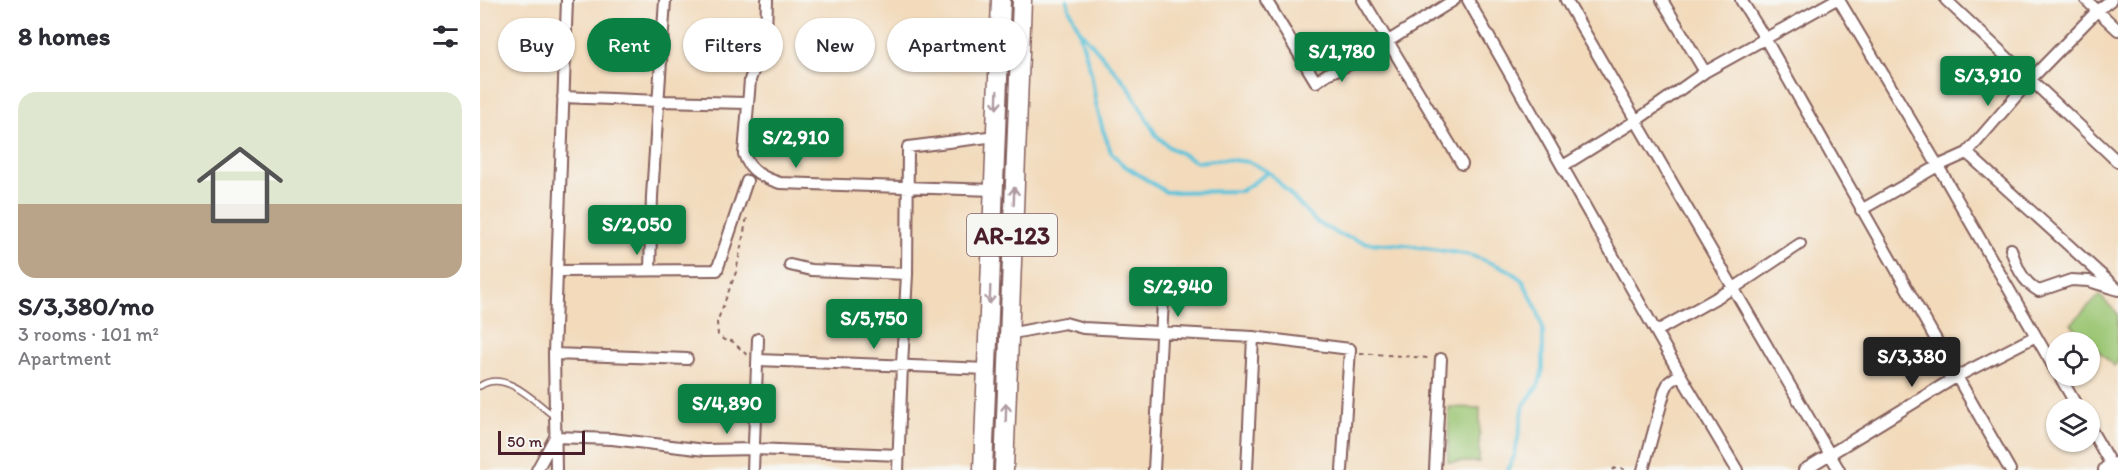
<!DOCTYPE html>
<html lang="en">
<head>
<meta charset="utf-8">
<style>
  :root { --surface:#fff; --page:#f2f2f3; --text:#2b2b33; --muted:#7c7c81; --line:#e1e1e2; --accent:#0b8043 }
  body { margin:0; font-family:Itim,sans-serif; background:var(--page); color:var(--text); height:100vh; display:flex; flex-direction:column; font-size:22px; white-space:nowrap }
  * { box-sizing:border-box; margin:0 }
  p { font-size:20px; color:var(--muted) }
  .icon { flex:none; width:33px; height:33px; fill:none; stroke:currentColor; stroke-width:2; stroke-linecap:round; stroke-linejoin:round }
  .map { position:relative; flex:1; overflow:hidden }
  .panel { display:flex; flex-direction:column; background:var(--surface); width:480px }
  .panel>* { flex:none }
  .banner { position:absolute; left:18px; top:18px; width:570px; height:54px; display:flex; gap:12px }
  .fabs { position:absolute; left:1566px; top:332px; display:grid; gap:12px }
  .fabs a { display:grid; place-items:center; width:54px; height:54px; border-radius:50%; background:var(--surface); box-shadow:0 2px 4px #0004; font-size:30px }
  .scale { position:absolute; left:18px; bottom:15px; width:87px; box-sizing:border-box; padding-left:6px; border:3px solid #4a1f2b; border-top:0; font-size:16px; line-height:21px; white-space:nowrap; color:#4a1f2b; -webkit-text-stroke:4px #f6f6f2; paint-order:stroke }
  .price { position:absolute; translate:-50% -51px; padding:0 14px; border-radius:6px; background:var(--accent); color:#fff; font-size:20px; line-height:39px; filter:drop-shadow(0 2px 3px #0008) }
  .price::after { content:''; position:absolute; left:50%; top:36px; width:18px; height:14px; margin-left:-9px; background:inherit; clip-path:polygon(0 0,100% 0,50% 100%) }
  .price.selected { background:#222; color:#fff }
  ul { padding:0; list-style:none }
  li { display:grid; align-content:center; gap:12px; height:318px; padding:0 18px }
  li+li { border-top:2px solid var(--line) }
  li span { display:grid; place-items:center; height:186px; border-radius:18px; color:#555 }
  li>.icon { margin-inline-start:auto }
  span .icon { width:108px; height:108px; fill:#fffc; stroke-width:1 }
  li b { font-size:26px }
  h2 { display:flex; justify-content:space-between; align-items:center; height:72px; padding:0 18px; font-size:26px }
  .chip { padding:0 21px; border-radius:27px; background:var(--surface); box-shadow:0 2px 4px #0004; font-size:21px; line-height:54px }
  .chip.selected { background:var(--accent); color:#fff }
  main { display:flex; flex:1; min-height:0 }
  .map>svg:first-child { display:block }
  .green { fill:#9bc673; stroke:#72724f; stroke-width:1.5 }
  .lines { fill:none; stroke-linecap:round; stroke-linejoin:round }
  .stream { stroke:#5cc3da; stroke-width:4 }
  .lane-casing { stroke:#85605d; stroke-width:8 }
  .street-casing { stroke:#85605d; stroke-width:14 }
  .secondary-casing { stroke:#85605d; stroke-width:20 }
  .primary-casing { stroke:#85605d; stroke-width:21 }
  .path { stroke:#85605d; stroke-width:2; stroke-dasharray:4.5 4.5; stroke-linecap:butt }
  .lane { stroke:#fff; stroke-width:5 }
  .street { stroke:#fff; stroke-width:10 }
  .secondary { stroke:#fff; stroke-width:16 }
  .primary { stroke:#fff; stroke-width:18 }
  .oneway { stroke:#ae9aa0 }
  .labels { text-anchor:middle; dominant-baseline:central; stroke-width:4.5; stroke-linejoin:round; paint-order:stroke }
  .shield { fill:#f6f6f2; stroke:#7e6067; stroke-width:1.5 }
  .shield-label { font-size:24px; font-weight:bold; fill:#4a1f2b }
</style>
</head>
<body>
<main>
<section class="panel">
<h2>8 homes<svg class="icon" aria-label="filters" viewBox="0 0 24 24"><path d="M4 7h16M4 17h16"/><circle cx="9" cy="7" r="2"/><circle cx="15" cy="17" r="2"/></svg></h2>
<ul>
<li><span style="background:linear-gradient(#dfe7d0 60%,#b9a48a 0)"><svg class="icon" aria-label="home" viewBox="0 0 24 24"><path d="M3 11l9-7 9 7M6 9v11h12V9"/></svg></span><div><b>S/3,380/mo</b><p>3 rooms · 101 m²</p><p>Apartment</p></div></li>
</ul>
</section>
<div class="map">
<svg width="1638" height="470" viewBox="0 0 1638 470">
  <rect width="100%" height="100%" fill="#f6f6f2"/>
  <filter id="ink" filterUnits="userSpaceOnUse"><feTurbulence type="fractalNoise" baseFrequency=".0167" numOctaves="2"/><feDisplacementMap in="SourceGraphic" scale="12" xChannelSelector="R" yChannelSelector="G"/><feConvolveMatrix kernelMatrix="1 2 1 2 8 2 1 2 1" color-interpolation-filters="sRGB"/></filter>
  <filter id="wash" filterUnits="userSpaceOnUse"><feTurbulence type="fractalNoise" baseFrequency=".008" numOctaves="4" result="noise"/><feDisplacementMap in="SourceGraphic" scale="24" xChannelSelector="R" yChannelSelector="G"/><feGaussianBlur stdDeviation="1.35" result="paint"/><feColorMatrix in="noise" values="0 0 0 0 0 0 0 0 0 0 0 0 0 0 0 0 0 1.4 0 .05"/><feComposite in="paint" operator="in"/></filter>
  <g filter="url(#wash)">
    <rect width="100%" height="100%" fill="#f2dabb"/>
    <path class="green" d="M1619 295 1638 314V362L1634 366 1591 324Z
      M969 407 1000 408 999 462H968Z"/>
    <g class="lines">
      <path class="stream" d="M587 0 589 8 598 28 648 86 676 135 689 147 717 162 744 159 769 162 789 172 836 222 858 234 887 243 927 245 990 255 1029 270 1043 281 1057 309 1063 329V369L1059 384 1044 405 1035 454 1028 470
        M599 31 611 72 616 104 623 130 631 152 642 164 686 192 761 191 789 172"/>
    </g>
  </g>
  <g filter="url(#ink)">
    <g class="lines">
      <defs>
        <path id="lane" d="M0 386C25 369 54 401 74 416"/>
        <path id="street" d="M287 0 286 34 270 80 264 154C269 171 284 178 300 183L514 190
          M786 0 836 82 847 74 875 62 974 0
          M883 0 982 164
          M988 0 1200 374 1257 470
          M1086 0 1359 470
          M1182 0 1225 72
          M1261 0 1286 40 1530 470
          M1359 0 1458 166 1576 371
          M1466 0 1638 162
          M1606 0 1638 30
          M83 97 179 101 267 103
          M1487 153 1638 290
          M1083 166 1157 120 1225 72 1355 0
          M1381 210 1458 166 1487 153 1550 80 1617 11 1631 0
          M1531 249C1536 265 1542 282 1559 291L1591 280 1609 281 1635 289
          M310 265 331 270 427 274
          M170 270 172 196 185 0
          M77 271 237 270 267 181
          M1177 331 1254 288 1320 244
          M528 334 585 323 603 328 773 337 870 349 862 470
          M74 354 207 359
          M278 360 508 369
          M1579 375 1598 408
          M1610 428 1634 470
          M57 470 75 437 132 439 225 450 274 449 419 455
          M76 470 74 354 87 0
          M273 470 278 339
          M418 470 422 365 427 274 428 147 516 136
          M674 470 684 281
          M767 470 773 337
          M955 470 961 359
          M1163 470 1185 390 1189 382 1200 374
          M1324 470 1476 377 1556 336"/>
        <path id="secondary" d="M1627 470 1638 465"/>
        <path id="primary" d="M503 470 521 0
          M524 470 542 0"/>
      </defs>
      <use href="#lane" class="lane-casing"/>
      <use href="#street" class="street-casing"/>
      <use href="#secondary" class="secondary-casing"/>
      <use href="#primary" class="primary-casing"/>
      <path class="path" d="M880 353 949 358
        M267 355 252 341 244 340 238 335 237 322 256 272 267 217
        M1132 470C1136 467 1141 467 1145 470"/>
      <use href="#lane" class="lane"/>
      <use href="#street" class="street"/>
      <use href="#secondary" class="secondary"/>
      <use href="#primary" class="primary"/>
    </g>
    <defs><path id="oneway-shaft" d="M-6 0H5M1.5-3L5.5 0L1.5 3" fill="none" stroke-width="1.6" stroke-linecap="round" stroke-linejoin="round" transform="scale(1.5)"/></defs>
    <g class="oneway">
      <use href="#oneway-shaft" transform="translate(517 100) rotate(92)"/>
      <use href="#oneway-shaft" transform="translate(534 196) rotate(-88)"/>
      <use href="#oneway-shaft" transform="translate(510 295) rotate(92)"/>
      <use href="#oneway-shaft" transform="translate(526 412) rotate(-88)"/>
    </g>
  </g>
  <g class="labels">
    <rect class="shield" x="487" y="214" width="90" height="42" rx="4.5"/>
    <g class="shield-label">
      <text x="532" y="235">AR-123</text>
    </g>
  </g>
</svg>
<div class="fabs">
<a><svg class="icon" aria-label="locate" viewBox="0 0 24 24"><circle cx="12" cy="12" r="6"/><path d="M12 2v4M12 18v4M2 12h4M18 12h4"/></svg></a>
<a><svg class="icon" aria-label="layers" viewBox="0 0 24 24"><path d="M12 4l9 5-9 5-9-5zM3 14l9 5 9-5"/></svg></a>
</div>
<div class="scale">50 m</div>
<b class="price" style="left:862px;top:83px">S/1,780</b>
<b class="price" style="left:1508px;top:107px">S/3,910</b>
<b class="price" style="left:316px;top:169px">S/2,910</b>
<b class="price" style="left:157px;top:256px">S/2,050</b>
<b class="price" style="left:698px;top:318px">S/2,940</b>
<b class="price" style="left:394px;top:350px">S/5,750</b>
<b class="price selected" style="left:1432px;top:388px">S/3,380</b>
<b class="price" style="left:247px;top:435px">S/4,890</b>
<div class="banner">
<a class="chip">Buy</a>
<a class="chip selected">Rent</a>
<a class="chip">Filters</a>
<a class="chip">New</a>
<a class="chip">Apartment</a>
</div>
</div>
</main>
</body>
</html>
